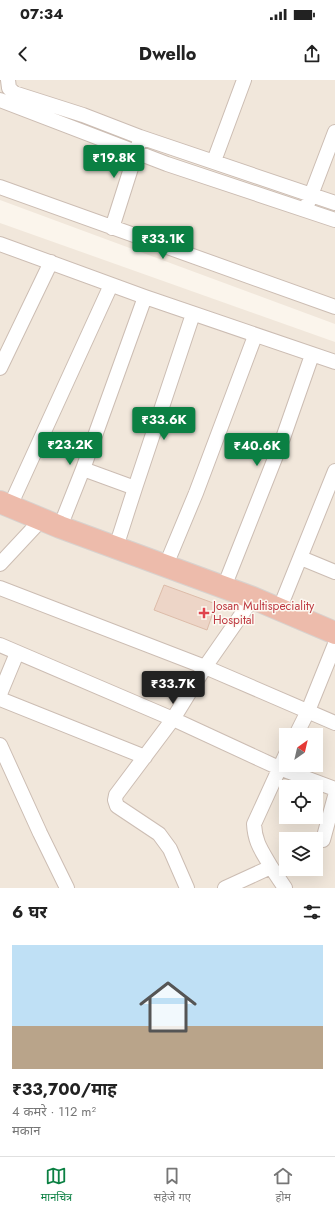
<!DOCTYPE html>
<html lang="hi">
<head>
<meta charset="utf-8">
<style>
  :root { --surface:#fff; --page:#f2f2f2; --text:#222; --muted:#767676; --line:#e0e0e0; --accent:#0b8043 }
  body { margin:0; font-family:Jost,"Noto Sans Devanagari",sans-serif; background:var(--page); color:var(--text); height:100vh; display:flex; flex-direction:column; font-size:15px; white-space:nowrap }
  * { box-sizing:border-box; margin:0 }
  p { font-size:13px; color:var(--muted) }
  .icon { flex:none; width:22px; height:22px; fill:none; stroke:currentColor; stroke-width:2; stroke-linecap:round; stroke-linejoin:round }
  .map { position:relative; height:808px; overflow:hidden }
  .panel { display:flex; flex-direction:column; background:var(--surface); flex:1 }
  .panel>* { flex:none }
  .needle { width:26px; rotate:34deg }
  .controls { position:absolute; left:279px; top:648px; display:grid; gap:8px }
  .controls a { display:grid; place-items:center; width:44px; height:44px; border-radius:0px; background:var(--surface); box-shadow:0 4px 16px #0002; font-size:20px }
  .price { position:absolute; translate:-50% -34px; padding:0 9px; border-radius:4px; background:var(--accent); color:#fff; font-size:13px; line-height:26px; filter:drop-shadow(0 1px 2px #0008) }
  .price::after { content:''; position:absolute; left:50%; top:24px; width:12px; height:9px; margin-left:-6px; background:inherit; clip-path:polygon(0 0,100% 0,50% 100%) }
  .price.active { background:#222; color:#fff }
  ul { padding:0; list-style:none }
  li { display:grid; align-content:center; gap:8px; height:212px; padding:0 12px }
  li span { display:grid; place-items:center; height:124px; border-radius:0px; color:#555 }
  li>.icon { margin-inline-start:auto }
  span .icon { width:72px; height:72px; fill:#fffc; stroke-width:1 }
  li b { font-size:17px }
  h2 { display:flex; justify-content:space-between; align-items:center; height:48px; padding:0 12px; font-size:17px }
  .status { display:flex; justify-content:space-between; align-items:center; height:28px; padding:0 20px; background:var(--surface); direction:ltr }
  .status svg { height:11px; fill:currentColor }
  header { display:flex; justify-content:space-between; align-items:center; height:52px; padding:0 12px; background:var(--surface); font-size:18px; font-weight:700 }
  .tab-bar { display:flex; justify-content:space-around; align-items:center; height:56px; border-top:1px solid var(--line); background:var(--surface); font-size:11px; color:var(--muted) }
  .tab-bar a { display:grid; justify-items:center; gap:2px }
  .tab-bar .active { color:var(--accent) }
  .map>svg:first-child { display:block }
  .residential { fill:#f1e7db; fill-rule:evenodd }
  .building { fill:#edd5c7; stroke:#ddbca9 }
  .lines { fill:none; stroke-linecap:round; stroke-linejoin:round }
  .street-casing { stroke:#ccbdb3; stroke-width:16 }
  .highway-casing { stroke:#d8d2ce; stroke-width:24 }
  .street { stroke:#fff; stroke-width:14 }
  .highway { stroke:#edbbab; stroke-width:22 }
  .health-dot { fill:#e0444e; stroke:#fdf9f2; stroke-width:1.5 }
  .labels { text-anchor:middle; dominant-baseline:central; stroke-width:3; stroke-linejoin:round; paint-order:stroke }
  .health-label { font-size:12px; fill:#be3a42; stroke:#fdf9f2; text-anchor:start }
</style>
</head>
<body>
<div class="status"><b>07:34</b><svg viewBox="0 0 49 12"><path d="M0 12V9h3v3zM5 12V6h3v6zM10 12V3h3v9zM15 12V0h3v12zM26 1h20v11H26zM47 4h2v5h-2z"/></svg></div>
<header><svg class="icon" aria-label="back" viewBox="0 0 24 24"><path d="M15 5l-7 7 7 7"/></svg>Dwello<svg class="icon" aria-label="share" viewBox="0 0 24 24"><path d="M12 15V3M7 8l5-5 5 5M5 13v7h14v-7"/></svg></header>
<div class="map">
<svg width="335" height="808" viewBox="0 0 335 808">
  <rect width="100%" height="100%" fill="#fbf5ec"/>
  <path class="residential" d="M0 0H335V244L0 120Z
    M0 143 335 262V808H0ZM286 655H316V685H286ZM286 707H316V737H286ZM286 759H316V789H286Z"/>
  <path class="building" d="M164 505 216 524 207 550 154 530Z"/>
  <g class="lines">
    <defs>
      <path id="street" d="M8 0 9 8 14 13 83 35 140 57 335 123
        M0 20 167 84 335 140
        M214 81 244 0
        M0 107 335 227
        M308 123 335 52
        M112 148 139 63
        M0 164 145 217 335 282
        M0 288 51 182
        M83 389 135 408 193 234
        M10 426 111 205
        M60 447 83 389 145 217
        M116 467 135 408
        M301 478 335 492
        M0 484 42 439
        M166 485 196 413 255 256
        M224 507 283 358 312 275
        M0 508 205 587 335 643
        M279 530 335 391
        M0 565 173 639 279 688 335 709
        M0 614 17 573
        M0 619 145 677
        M296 655 308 631 335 564
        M0 665 40 753 67 808
        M323 760 335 716
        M271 787C262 771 255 763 254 744L286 674
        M187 808 170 769 159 754 117 726 115 720 116 715 173 639 205 587 253 518
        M225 808 271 787 285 808"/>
      <path id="highway" d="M0 422 60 447 253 518 335 553"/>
    </defs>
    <use href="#street" class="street-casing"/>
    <use href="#highway" class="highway-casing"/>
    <use href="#street" class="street"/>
    <use href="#highway" class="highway"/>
  </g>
  <path class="health-dot" d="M202 527h4v4h4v4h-4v4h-4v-4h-4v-4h4z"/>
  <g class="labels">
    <g class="health-label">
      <text x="213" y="526">Josan Multispeciality<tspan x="213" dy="14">Hospital</tspan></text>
    </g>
  </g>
</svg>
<div class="controls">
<a><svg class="needle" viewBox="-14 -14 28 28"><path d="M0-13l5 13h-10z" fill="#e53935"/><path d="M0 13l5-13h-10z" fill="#767676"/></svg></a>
<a><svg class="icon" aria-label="locate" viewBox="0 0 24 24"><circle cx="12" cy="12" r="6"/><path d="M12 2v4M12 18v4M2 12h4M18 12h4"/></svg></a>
<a><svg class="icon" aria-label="layers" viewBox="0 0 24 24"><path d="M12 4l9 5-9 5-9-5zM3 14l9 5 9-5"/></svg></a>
</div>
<b class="price" style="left:114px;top:99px">₹19.8K</b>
<b class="price" style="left:163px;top:180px">₹33.1K</b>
<b class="price" style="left:164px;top:361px">₹33.6K</b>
<b class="price" style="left:70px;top:386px">₹23.2K</b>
<b class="price" style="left:257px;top:387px">₹40.6K</b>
<b class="price active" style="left:173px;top:625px">₹33.7K</b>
</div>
<section class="panel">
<h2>6 घर<svg class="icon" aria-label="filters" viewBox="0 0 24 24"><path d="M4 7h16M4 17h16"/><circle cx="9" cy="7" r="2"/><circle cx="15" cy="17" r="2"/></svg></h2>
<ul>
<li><span style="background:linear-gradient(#bfe0f5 65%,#b9a48a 0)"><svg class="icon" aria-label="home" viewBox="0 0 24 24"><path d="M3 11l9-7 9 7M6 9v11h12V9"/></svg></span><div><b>₹33,700/माह</b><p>4 कमरे · 112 m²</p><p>मकान</p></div></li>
</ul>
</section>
<nav class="tab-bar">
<a class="active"><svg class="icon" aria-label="map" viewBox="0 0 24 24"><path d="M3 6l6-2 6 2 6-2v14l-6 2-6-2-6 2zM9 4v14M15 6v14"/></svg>मानचित्र</a>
<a><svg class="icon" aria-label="saved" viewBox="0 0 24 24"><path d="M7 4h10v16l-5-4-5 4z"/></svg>सहेजे गए</a>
<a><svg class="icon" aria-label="home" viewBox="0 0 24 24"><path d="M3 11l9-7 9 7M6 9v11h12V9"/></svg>होम</a>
</nav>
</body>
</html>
